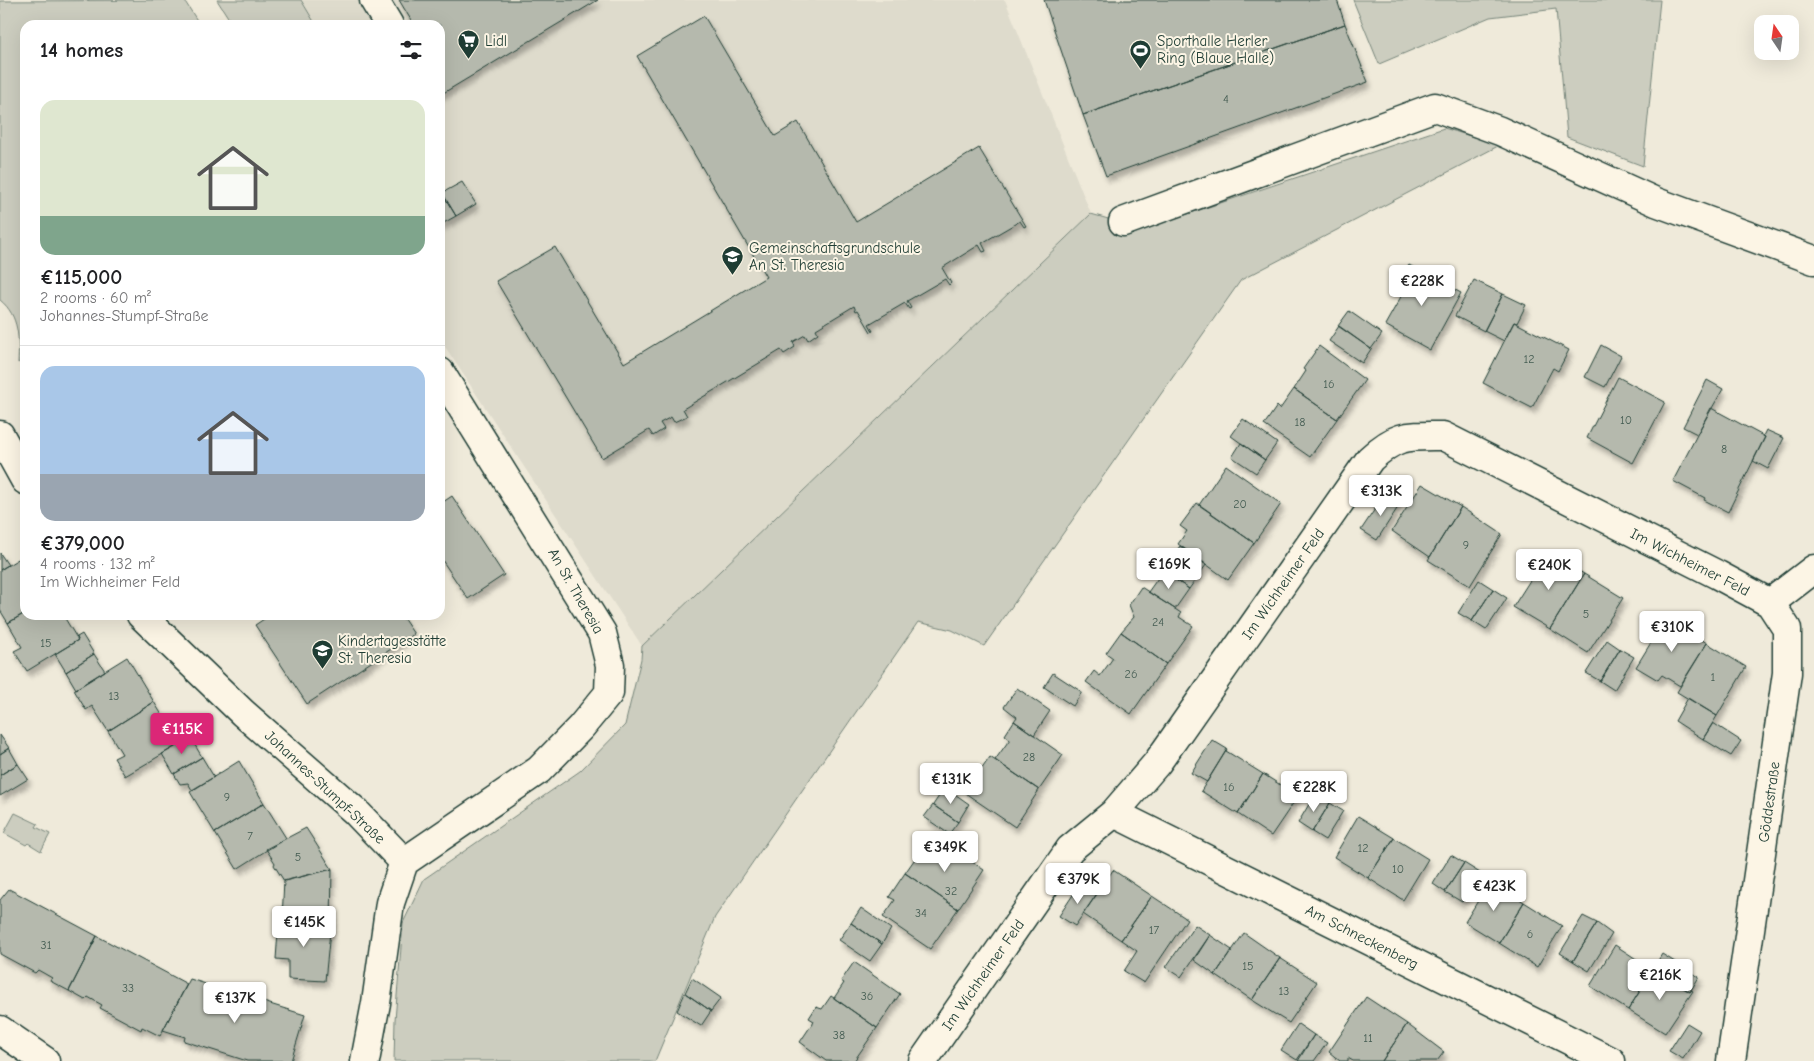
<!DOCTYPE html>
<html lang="en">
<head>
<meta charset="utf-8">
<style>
  :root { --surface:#fff; --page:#f6f6f6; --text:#202124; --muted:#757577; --line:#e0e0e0; --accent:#db2777 }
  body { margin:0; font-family:"Comic Neue",sans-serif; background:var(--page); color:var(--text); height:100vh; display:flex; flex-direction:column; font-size:19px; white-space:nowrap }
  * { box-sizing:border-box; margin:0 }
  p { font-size:16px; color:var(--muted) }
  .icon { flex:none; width:28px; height:28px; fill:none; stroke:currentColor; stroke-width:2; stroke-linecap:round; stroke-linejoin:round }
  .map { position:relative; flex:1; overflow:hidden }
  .panel { position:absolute; left:20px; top:20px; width:425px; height:600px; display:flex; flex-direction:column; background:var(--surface); border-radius:15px; box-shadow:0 5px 20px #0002 }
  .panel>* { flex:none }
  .needle { width:32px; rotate:347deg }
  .tools { position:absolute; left:1754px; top:15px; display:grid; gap:10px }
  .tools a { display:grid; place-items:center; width:45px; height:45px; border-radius:10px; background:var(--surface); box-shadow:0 5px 20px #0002; font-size:25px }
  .price { position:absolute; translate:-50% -42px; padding:0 11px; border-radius:5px; background:#fff; color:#222; font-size:16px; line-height:32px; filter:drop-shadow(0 1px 2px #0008) }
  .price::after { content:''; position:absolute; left:50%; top:30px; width:15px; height:11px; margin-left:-8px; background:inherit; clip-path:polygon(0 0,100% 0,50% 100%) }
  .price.on { background:var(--accent); color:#fff }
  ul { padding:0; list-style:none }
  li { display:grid; align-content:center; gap:10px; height:265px; padding:0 20px }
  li+li { border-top:1px solid var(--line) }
  li span { display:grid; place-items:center; height:155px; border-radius:15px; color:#555 }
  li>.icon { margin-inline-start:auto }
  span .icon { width:90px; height:90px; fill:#fffc; stroke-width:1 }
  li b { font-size:21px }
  h2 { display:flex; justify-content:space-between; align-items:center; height:60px; padding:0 20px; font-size:21px }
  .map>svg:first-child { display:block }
  .built { fill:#dedbcc }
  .green { fill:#cccdbf; stroke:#76857a }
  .building { fill:#b5b9ad; stroke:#1f3d34; filter:url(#shadow) }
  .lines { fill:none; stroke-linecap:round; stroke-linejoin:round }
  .minor-casing { stroke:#1f3d34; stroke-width:31 }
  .minor { stroke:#fcf5e5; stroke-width:28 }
  .labels { text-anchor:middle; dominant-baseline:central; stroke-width:4; stroke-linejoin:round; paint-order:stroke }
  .number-label { font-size:12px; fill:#445c52 }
  .poi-label { font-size:15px; fill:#1f3d34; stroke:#fcf5e5; text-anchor:start }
  .street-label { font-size:15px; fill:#1f3d34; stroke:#fcf5e5 }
</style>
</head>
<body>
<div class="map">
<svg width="1814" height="1061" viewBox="0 0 1814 1061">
  <defs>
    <filter id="shadow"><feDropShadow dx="3" dy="5.5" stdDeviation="2.5" flood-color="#0004"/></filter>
  </defs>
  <rect width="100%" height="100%" fill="#efeada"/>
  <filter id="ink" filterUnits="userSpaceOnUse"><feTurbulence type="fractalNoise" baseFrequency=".02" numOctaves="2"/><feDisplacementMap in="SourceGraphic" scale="10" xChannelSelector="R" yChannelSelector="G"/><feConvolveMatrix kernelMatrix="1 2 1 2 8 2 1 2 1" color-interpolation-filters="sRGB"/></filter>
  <g filter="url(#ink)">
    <path class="built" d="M301 0H1005L1091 214 642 646 440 339V25H316Z"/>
    <path class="green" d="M184 0 200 25H25V358L18 363C19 340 20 316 0 300V1Z
      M217 0H301L316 25H233Z
      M1353 0H1660L1643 166 1567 137 1556 9 1490 17 1379 64Z
      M1444 128 1500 145 1241 280 984 646 952 630 918 622 715 917 655 1061H394L395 1020 403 923 424 879 580 771 625 725 641 659 642 646 1091 214 1143 229Z
      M15 813 38 824 36 827 50 834 41 851 28 843 26 845 4 833Z"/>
    <path class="building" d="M399 0H598L440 95V25H414Z
      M1044 0H1337L1345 24 1083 115Z
      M704 16 775 136 798 122 856 222 979 148 1026 226 1024 227 1020 221 982 243 986 251 983 252 979 245 942 268 951 283 949 285 945 279 907 301 911 308 909 309 905 303 869 324 873 331 871 332 858 310 856 311 854 306 816 329 818 333 808 340 805 335 793 342 795 347 784 354 781 350 683 409 687 416 674 422 671 417 660 423 664 429 653 436 649 430 602 458 496 281 555 247 624 363 766 277 637 56Z
      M1345 24 1368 82 1106 176 1083 115Z
      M462 182 476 204 456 216 442 193Z
      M440 189 456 216 440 225Z
      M1409 265 1461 293 1430 350 1385 325 1403 293 1395 288Z
      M1474 280 1503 294 1484 331 1455 316Z
      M1503 294 1526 305 1517 323 1514 322 1504 341 1484 331Z
      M1349 311 1382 334 1371 349 1338 326Z
      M1514 322 1569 350 1558 371 1553 368 1532 408 1483 383Z
      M1339 326 1371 349 1362 363 1329 341Z
      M1601 345 1621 356 1605 387 1585 377Z
      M1319 346 1365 380 1337 419 1294 389 1306 371 1303 369Z
      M1618 377 1665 402 1633 463 1587 438Z
      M1707 380 1723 389 1697 434 1683 427Z
      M1294 389 1337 419 1310 457 1264 425 1277 406 1280 409Z
      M1711 408 1765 437 1728 512 1704 500 1705 498 1673 481Z
      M1243 419 1277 443 1265 460 1231 436Z
      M1766 430 1784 438 1768 469 1753 461 1765 437 1763 436Z
      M1241 443 1265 460 1256 473 1232 457Z
      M1226 465 1281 504 1254 543 1199 505Z
      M1422 484 1461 507 1430 557 1392 531Z
      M1385 494 1400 504 1377 540 1361 530Z
      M452 496 504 575 468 599 440 557V504Z
      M1197 503 1254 543 1228 580 1178 544 1187 531 1180 526Z
      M1461 507 1502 534 1470 586 1428 560Z
      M1180 546 1206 565 1189 589 1163 571Z
      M1548 552 1584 574 1550 629 1513 607Z
      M0 553 8 565 0 570Z
      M25 555V613L8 623 0 610V570Z
      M1163 571 1189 589 1175 609 1148 592Z
      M1584 574 1623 598 1588 653 1550 629Z
      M1479 580 1493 589 1472 621 1458 613Z
      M1141 587 1181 613 1179 617 1193 626 1166 664 1121 632 1134 617 1129 605Z
      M1493 589 1507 598 1486 630 1472 621Z
      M25 613V615H63L78 640 27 671 14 651 22 647 8 623Z
      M270 615H401L414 634 307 704 255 625Z
      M1666 618 1707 643 1680 686 1662 675 1658 680 1636 667Z
      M1121 632 1166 664 1131 714 1086 682 1094 671 1100 676 1113 658 1106 653Z
      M82 634 94 654 66 672 55 654 78 640 77 637Z
      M1607 640 1620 649 1600 681 1586 673Z
      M1707 643 1746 667 1717 716 1677 692Z
      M1620 649 1634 657 1614 690 1600 681Z
      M94 654 105 671 76 689 66 672Z
      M127 657 154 702 108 731 92 706 86 710 74 690Z
      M1053 673 1082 692 1073 706 1044 687Z
      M1017 688 1050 711 1034 735 1014 721 1017 717 1004 707Z
      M1688 698 1717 716 1703 739 1675 721Z
      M154 702 180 744 125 776 114 758 122 754 108 731Z
      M1014 721 1063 755 1039 790 995 760 1010 739 1005 735Z
      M1713 723 1741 741 1731 756 1703 739Z
      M0 735 9 748 0 754Z
      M189 735 202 757 174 774 162 754 180 744 178 741Z
      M1212 740 1227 749 1207 782 1191 773Z
      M9 748 18 764 0 775V754Z
      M1226 751 1263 774 1238 814 1201 791Z
      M202 757 214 777 192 790 188 783 180 784 174 774Z
      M990 757 1039 790 1015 827 965 793Z
      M239 761 264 803 215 833 190 792Z
      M18 764 28 779 0 796V775Z
      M1263 774 1298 796 1271 836 1238 814Z
      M945 787 969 804 958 822 933 805Z
      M1315 794 1330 803 1312 832 1298 823Z
      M264 803 286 838 237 869 215 833Z
      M1330 803 1343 811 1325 840 1312 832Z
      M933 805 958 822 949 834 924 817Z
      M1358 816 1394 838 1368 878 1334 857Z
      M306 828 332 869 284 881 274 865 275 863 266 849Z
      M937 838 984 870 958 909 905 873 921 850 927 853Z
      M1394 838 1428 859 1403 900 1368 878Z
      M1451 855 1464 863 1445 892 1433 884Z
      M1464 863 1480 873 1462 902 1445 892Z
      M332 869 331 922 282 918 284 881Z
      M1113 870 1152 896 1121 940 1083 914Z
      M905 873 958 909 930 949 883 917 895 900 889 897Z
      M1490 881 1524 902 1499 943 1465 922Z
      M1080 884 1097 894 1075 926 1059 916Z
      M9 889 97 936 69 991 50 981 52 978 38 970 35 973 0 954V900Z
      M1152 896 1187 919 1144 983 1124 971 1137 951 1121 940Z
      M1524 902 1562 926 1537 967 1499 943Z
      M861 908 891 929 882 944 851 923Z
      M1583 916 1597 923 1573 961 1560 953Z
      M279 918 331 922 325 981 288 979V960L276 959Z
      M851 923 882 944 870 961 839 940Z
      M1597 923 1612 934 1589 971 1573 961Z
      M1195 925 1210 935 1181 977 1166 967Z
      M1244 933 1280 958 1252 1000 1215 975Z
      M1210 935 1232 950 1215 975 1194 960Z
      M97 936 187 984 160 1036 142 1027 141 1030 100 1008 102 1005 88 997 85 1000 69 991Z
      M1615 945 1653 970 1628 1010 1590 986Z
      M1662 954 1699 977 1690 992 1653 969Z
      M1280 958 1317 982 1289 1023 1252 1000Z
      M854 962 900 994 877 1028 834 998 844 983 841 981Z
      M1653 970 1690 992 1691 990 1693 991 1665 1033 1628 1010Z
      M692 978 721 998 711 1011 685 993Z
      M190 979 305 1015 291 1061H247L184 1041 185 1037 163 1030Z
      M685 993 711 1011 701 1026 677 1011Z
      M831 996 877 1028 854 1061H826L800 1042 814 1021 809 1018 816 1007 822 1009Z
      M1366 997 1407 1024 1382 1061H1353L1348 1058V1061H1340L1329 1052Z
      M1687 1023 1700 1031 1683 1059 1669 1051Z
      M1298 1024 1314 1035 1297 1060 1281 1050Z
      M1407 1024 1444 1052 1437 1061H1382Z
      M1314 1035 1327 1043 1314 1061H1298Z"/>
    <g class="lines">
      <defs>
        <path id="minor" d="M374 0 389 25
          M1123 222 1435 107 1500 131 1656 202 1814 260
          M0 435 25 480
          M1770 603 1814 569
          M141 615 243 713 355 811 404 862
          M1114 813 1611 1061
          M404 862 539 770 581 727 609 693 610 665 602 633 440 372
          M0 1030 45 1061
          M365 1061 376 1003 390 903 404 862
          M923 1061 1070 849 1114 813 1157 763 1370 459C1397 434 1407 436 1443 436L1718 575 1770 603 1787 629V673L1731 1061"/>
      </defs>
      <use href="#minor" class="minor-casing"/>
      <use href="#minor" class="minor"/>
    </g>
  </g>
  <defs>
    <symbol id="supermarket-pin" viewBox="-11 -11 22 30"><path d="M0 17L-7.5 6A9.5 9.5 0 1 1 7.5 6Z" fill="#1f3d34" stroke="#fcf5e5"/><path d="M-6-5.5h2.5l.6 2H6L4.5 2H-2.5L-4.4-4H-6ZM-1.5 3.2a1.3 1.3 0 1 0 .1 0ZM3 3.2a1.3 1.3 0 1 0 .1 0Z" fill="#fff"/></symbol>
    <symbol id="stadium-pin" viewBox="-11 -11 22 30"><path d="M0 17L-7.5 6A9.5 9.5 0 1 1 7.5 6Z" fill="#1f3d34" stroke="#fcf5e5"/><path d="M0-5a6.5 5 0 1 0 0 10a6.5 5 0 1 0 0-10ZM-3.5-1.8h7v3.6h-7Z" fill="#fff"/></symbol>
    <symbol id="school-pin" viewBox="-11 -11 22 30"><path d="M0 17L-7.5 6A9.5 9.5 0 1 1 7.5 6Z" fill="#1f3d34" stroke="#fcf5e5"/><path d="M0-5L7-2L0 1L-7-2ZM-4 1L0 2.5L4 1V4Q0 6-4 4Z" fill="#fff"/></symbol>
  </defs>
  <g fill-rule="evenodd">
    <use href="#supermarket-pin" x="456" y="28" width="25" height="34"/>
    <use href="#stadium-pin" x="1128" y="38" width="25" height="34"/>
    <use href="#school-pin" x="720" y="244" width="25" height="34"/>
    <use href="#school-pin" x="310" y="638" width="25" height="34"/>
  </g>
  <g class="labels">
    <g class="number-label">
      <text x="1226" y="99">4</text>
      <text x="1529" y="359">12</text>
      <text x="1329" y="384">16</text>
      <text x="1626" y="420">10</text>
      <text x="1300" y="422">18</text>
      <text x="1724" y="449">8</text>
      <text x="1240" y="504">20</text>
      <text x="1466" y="545">9</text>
      <text x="1586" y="614">5</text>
      <text x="1158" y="622">24</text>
      <text x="46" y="643">15</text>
      <text x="1131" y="674">26</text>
      <text x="1713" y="677">1</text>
      <text x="114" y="696">13</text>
      <text x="1029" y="757">28</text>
      <text x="1229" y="787">16</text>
      <text x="227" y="797">9</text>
      <text x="250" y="836">7</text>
      <text x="1363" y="848">12</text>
      <text x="298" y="857">5</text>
      <text x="1398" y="869">10</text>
      <text x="951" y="891">32</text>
      <text x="921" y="913">34</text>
      <text x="1154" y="930">17</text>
      <text x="1530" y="934">6</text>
      <text x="46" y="945">31</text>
      <text x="1248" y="966">15</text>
      <text x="128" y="988">33</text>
      <text x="1284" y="991">13</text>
      <text x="867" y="996">36</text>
      <text x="839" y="1035">38</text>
      <text x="1368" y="1038">11</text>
    </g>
    <g class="poi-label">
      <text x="485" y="41">Lidl</text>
      <text x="1157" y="41">Sporthalle Herler<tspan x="1157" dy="17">Ring (Blaue Halle)</tspan></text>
      <text x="749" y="248">Gemeinschaftsgrundschule<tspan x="749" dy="17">An St. Theresia</tspan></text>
      <text x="338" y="641">Kindertagesstätte<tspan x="338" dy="17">St. Theresia</tspan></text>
    </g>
    <g class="street-label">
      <text transform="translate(1690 562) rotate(27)">Im Wichheimer Feld</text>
      <text transform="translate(1283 584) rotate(-55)">Im Wichheimer Feld</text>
      <text transform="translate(576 591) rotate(60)">An St. Theresia</text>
      <text transform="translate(325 787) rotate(43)">Johannes-Stumpf-Straße</text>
      <text transform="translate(1769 802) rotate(-82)">Göddestraße</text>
      <text transform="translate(1362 937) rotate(27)">Am Schneckenberg</text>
      <text transform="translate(983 975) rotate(-55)">Im Wichheimer Feld</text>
    </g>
  </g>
</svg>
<div class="tools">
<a><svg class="needle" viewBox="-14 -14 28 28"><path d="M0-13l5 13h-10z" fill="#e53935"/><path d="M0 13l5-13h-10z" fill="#757577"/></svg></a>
</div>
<b class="price" style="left:1422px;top:307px">€228K</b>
<b class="price" style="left:1381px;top:517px">€313K</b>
<b class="price" style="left:1169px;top:590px">€169K</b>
<b class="price" style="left:1549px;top:591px">€240K</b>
<b class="price" style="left:1672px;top:653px">€310K</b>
<b class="price on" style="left:182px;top:755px">€115K</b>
<b class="price" style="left:951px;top:805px">€131K</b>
<b class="price" style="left:1314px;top:813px">€228K</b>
<b class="price" style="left:945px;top:873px">€349K</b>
<b class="price" style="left:1078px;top:905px">€379K</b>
<b class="price" style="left:1494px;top:912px">€423K</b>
<b class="price" style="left:304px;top:948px">€145K</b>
<b class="price" style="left:1660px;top:1001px">€216K</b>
<b class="price" style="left:235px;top:1024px">€137K</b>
<section class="panel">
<h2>14 homes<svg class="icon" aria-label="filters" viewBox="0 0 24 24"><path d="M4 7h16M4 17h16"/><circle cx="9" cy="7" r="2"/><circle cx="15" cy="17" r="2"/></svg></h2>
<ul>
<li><span style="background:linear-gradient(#dfe7d0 75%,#7fa58c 0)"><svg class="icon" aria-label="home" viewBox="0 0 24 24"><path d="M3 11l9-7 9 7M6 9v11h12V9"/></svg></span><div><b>€115,000</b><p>2 rooms · 60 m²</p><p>Johannes-Stumpf-Straße</p></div></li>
<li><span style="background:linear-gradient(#a9c7e8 70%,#9aa5b1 0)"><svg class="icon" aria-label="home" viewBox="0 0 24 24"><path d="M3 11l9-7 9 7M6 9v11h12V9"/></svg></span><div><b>€379,000</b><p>4 rooms · 132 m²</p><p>Im Wichheimer Feld</p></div></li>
</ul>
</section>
</div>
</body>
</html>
